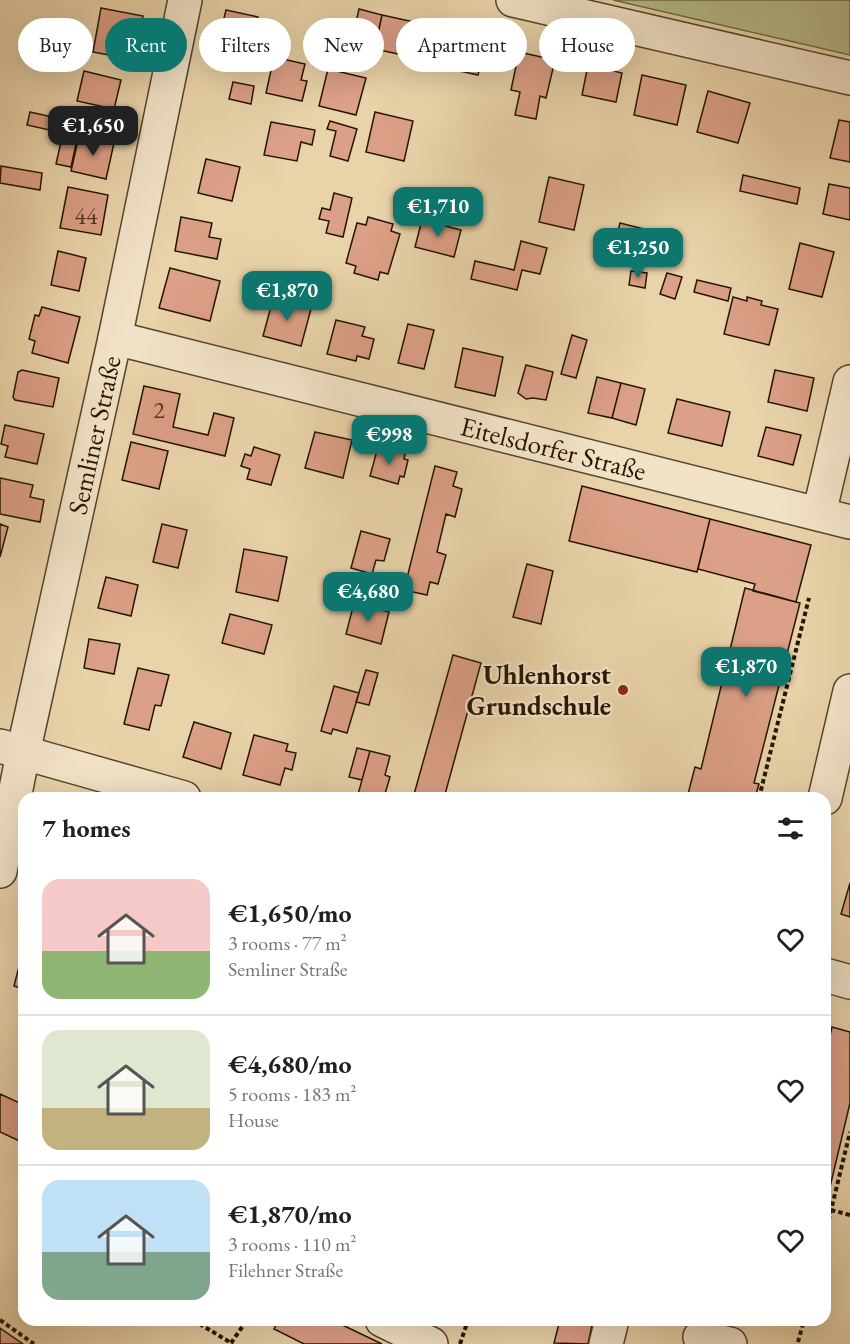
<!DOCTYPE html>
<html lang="en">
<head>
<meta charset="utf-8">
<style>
  :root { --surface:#fff; --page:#f6f6f6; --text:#202124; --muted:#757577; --line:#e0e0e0; --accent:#0f766e }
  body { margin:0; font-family:"EB Garamond",serif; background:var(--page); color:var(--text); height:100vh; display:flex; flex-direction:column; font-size:22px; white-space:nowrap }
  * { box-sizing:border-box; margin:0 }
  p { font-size:20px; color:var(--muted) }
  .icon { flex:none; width:33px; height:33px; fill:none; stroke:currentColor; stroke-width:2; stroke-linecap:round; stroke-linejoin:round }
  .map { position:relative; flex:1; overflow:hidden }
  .details { position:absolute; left:18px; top:792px; width:813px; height:534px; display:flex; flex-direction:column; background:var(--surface); border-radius:18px; box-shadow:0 6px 24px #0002 }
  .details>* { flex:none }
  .guide { position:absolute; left:18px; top:18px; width:814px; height:54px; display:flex; gap:12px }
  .price { position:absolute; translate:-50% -51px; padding:0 14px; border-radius:12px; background:var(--accent); color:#fff; font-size:20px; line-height:39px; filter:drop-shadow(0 2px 3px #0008) }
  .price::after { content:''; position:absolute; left:50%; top:36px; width:18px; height:14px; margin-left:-9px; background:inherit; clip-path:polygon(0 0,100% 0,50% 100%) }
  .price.on { background:#222; color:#fff }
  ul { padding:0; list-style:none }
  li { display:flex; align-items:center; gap:18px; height:150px; padding:0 24px }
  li+li { border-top:2px solid var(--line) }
  li span { display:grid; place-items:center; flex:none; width:168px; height:120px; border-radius:18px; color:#555 }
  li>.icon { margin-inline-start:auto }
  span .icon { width:72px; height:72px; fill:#fffc; stroke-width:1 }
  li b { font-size:26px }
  h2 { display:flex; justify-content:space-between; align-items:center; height:72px; padding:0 24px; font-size:26px }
  .chip { padding:0 21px; border-radius:27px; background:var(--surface); box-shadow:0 6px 24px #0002; font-size:21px; line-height:54px }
  .chip.on { background:var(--accent); color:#fff }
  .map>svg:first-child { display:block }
  .green { fill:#b5bc89; stroke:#6c6946; stroke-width:1.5 }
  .building { fill:#dc9f87; stroke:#241602; stroke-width:1.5 }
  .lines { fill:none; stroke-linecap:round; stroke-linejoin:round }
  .minor-casing { stroke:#55452c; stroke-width:36 }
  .path { stroke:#241602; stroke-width:4; stroke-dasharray:4.5 3; stroke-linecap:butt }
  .minor { stroke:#f1e2c7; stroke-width:33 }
  .poi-dot { fill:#8f2418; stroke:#f1e2c7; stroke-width:2 }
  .labels { text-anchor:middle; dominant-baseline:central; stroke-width:4.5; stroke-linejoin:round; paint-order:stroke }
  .number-label { font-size:24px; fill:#523823 }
  .street-label { font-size:27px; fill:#241602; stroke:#f1e2c7 }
  .poi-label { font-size:27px; font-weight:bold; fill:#241602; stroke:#f1e2c7; text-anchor:end }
</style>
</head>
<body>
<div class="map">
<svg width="850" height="1344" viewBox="0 0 850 1344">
  <rect width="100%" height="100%" fill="#e9d3a9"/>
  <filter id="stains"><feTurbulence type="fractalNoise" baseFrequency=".00333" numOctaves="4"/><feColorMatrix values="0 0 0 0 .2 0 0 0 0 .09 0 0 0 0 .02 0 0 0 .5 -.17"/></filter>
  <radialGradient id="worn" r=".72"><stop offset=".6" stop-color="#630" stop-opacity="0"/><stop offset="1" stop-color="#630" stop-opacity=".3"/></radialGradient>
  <path class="green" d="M613 0H850V55Z"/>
  <path class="building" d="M101 8 143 16 135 60 93 52Z
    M359 9 382 15 375 46 352 40Z
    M226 10 258 17 249 54 217 47Z
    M382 15 437 27 430 61 375 49Z
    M454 33 486 40 483 51 491 53 488 65 481 63 478 75 446 68Z
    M519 52 555 60 546 98 540 96 536 119 515 115 520 92 511 90Z
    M274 57 305 64 301 80 307 81 302 101 266 93Z
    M588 65 622 73 616 102 582 95Z
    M328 69 366 78 356 115 319 106Z
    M84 71 121 80 114 109 77 101Z
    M642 75 686 85 677 125 634 115Z
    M233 82 254 86 251 104 229 99Z
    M708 91 750 103 738 143 697 132Z
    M30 112 102 128 100 140 78 135 71 167 56 164 63 133 27 125Z
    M375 112 413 121 404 161 366 152Z
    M839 120 850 122V162L830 158Z
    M330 121 357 129 348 161 330 156 336 131 327 129Z
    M271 122 315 130 312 145 301 142 297 161 264 155Z
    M79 136 114 143 106 179 71 171Z
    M206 159 240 167 232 201 198 193Z
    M1 166 42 173 40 190 0 183Z
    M743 175 800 188 797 204 740 191Z
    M549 177 584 185 574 230 539 222Z
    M829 184 850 188V220L823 214Z
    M68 187 108 195 101 235 60 228Z
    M334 193 352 198 343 237 326 233 329 221 319 219 322 208 330 210Z
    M181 217 212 223 209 237 221 239 217 259 175 251Z
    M368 217 393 224 391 231 400 234 388 274 380 272 378 280 354 273 356 266 346 263 357 223 366 225Z
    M422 220 461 230 454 257 415 247Z
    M620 223 656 232 650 257 614 247Z
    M521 241 547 248 540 274 522 270 517 290 471 279 475 261 514 270Z
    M800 243 834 252 822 297 789 289Z
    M58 251 86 258 79 291 51 285Z
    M170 268 220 281 210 321 159 308Z
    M631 271 647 273 645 288 629 285Z
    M667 273 682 277 675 299 660 294Z
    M697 280 731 288 728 301 694 292Z
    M733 297 747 301V297L762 301 761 305 778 309 769 345 724 334Z
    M273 299 311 309 301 346 263 336Z
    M42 307 80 317 68 363 32 353 35 341 29 339 35 315 39 316Z
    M336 320 365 327 362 336 374 339 369 359 357 356 356 361 327 354Z
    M408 324 434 330 424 369 398 363Z
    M572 335 587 340 576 378 561 374Z
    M463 348 503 357 495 396 455 387Z
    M526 365 553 372 546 400 533 398 526 399 518 393Z
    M22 370 59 378 53 407 15 400 13 397 18 372Z
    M775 370 814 378 807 411 768 402Z
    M597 377 621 383 612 418 588 413Z
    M621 383 645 389 636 425 612 418Z
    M144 386 180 394 173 427 208 435 214 413 234 418 225 456 133 434Z
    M677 399 730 412 722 446 668 433Z
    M5 425 44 434 37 464 5 457 8 446 1 444Z
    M766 427 801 435 793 465 758 456Z
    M315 432 352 440 343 478 305 468Z
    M131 442 168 451 159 489 122 480Z
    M254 447 280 455 271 485 247 479 250 469 241 466 245 454 251 456Z
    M378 447 405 454 404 459 408 460 404 477 400 476 398 484 370 476Z
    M435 466 457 472 453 486 462 489 455 517 446 514 437 552 446 555 438 584 430 582 427 595 404 590Z
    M0 478 33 485 30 497 44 500 40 522 0 514Z
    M582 486 710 519 697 572 569 541Z
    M710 519 811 545 796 602 753 591 755 584 698 569Z
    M0 524 8 527 0 557Z
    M162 524 187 530 178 568 153 562Z
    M361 531 390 539 384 561 376 560 372 574 351 568Z
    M244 549 287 557 278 601 236 592Z
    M527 564 553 571 541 624 513 617Z
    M106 577 138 585 131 616 98 608Z
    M745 588 800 603 754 783 759 784 755 798H687L695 767 701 769Z
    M354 603 389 612 381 644 346 634Z
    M230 614 272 625 264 654 222 643Z
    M89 639 120 644 114 674 84 668Z
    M453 655 481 663 444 798H413Z
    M138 668 169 675 161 706 155 705 149 730 124 724Z
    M366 670 378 673 369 705 356 702Z
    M334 686 359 693 347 733 333 729 331 734 321 731Z
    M194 722 231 733 221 769 183 757Z
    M254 735 288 744 286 751 296 753 292 770 285 768 280 785 243 775Z
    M357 748 370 751 362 780 349 777Z
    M370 751 390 756 385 775 390 777 384 797 380 796 379 798H357Z
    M850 883V917L841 914Z
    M24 947V989L14 986Z
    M832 1027 850 1032V1103L825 1208V1058Z
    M0 1094 24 1105V1143L0 1132Z
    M279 1320H332L382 1344H304L274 1329Z
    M560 1320H593L588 1344 554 1343Z
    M0 1328 23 1344H0Z"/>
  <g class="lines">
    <defs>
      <g id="minor">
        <path d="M513 0 850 78"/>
        <path id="s1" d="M115 338 850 522"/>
        <path d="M819 514 850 382"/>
        <path d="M0 746 184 798"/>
        <path d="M825 798 850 691"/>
        <path id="s2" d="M0 871 23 753 115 338 185 0"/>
        <path d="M825 975 850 982"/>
        <path d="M382 1320 431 1344"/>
        <path d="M700 1337 730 1344"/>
        <path d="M606 1344 612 1320"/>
      </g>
    </defs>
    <use href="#minor" class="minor-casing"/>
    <path class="path" d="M759 798 809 598
      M831 1210 850 1215
      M825 1235 850 1132
      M0 1320 34 1344
      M193 1320 233 1344
      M798 1342 804 1320
      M231 1343 247 1320
      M460 1344 468 1320"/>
    <use href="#minor" class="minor"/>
  </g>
  <circle class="poi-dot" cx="623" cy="690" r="6"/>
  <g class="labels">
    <g class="number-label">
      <text x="86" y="215">44</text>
      <text x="159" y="409">2</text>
    </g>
    <g class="street-label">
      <text stroke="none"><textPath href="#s2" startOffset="446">Semliner Straße</textPath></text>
      <text stroke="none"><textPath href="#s1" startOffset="452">Eitelsdorfer Straße</textPath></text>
    </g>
    <g class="poi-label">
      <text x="611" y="674">Uhlenhorst<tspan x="611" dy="31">Grundschule</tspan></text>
    </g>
  </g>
  <rect width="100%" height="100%" filter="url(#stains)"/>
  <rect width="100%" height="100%" fill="url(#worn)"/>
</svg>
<b class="price on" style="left:93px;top:157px">€1,650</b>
<b class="price" style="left:438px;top:238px">€1,710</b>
<b class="price" style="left:638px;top:279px">€1,250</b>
<b class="price" style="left:287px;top:322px">€1,870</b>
<b class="price" style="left:389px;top:466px">€998</b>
<b class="price" style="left:368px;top:623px">€4,680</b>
<b class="price" style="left:746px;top:698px">€1,870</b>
<div class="guide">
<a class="chip">Buy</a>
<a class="chip on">Rent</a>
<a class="chip">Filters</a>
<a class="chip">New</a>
<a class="chip">Apartment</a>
<a class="chip">House</a>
</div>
<section class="details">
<h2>7 homes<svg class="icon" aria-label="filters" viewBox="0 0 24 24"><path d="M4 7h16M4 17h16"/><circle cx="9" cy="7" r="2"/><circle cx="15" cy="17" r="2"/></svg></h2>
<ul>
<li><span style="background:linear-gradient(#f6c9c9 60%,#8fb573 0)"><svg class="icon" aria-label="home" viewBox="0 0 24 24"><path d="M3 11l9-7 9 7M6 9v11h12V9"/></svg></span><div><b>€1,650/mo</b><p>3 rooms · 77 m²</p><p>Semliner Straße</p></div><svg class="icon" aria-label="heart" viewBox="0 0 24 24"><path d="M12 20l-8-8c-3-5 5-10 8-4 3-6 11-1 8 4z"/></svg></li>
<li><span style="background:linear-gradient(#dfe7d0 65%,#c2b280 0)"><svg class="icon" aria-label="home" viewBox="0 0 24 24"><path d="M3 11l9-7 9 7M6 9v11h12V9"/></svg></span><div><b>€4,680/mo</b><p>5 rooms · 183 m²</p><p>House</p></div><svg class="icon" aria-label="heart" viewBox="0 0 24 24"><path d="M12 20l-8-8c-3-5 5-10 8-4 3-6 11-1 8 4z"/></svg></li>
<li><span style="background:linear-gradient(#bfe0f5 60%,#7fa58c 0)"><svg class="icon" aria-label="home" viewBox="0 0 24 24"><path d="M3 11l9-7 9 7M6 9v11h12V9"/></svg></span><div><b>€1,870/mo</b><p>3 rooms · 110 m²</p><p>Filehner Straße</p></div><svg class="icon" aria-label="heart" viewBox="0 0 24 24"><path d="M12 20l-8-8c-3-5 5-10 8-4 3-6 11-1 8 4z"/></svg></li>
</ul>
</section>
</div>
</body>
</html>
